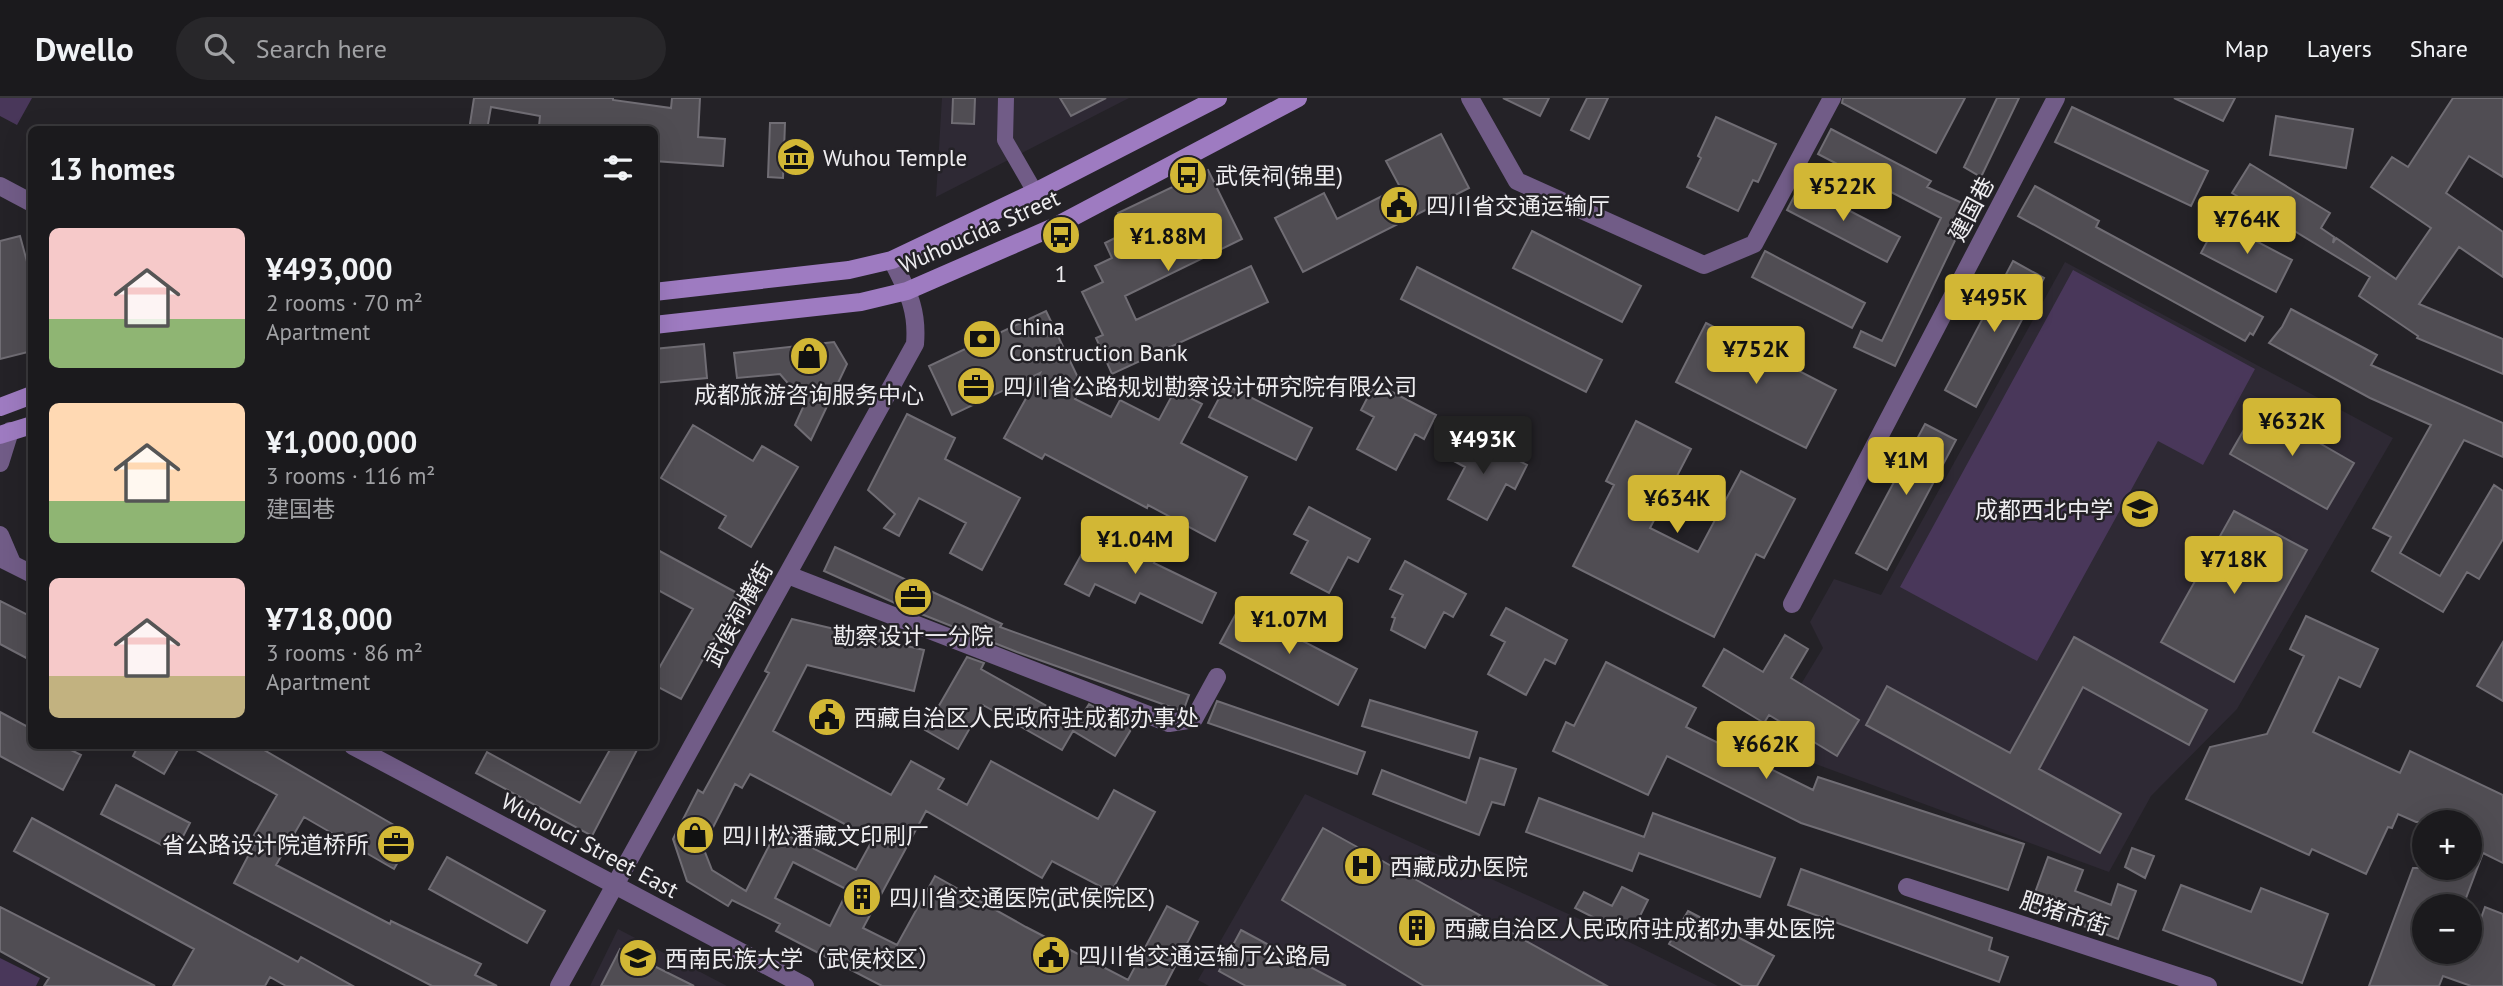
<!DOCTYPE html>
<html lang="en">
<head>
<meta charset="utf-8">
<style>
  :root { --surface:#1b1a1d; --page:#28272a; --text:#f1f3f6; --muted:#a0a1a4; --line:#39383b; --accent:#d2b735 }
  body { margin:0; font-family:"PT Sans","Noto Sans SC",sans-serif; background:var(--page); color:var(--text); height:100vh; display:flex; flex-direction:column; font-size:26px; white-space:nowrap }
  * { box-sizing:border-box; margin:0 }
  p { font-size:23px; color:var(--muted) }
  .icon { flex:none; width:38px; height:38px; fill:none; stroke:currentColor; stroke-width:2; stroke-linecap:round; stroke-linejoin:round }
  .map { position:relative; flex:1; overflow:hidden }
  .drawer { position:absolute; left:28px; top:28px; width:630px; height:623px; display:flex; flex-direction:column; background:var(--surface); border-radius:10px; box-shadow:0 7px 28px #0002,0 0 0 2px var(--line) }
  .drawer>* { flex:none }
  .controls { position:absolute; left:2412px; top:712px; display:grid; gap:14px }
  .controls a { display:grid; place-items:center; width:70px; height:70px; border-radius:50%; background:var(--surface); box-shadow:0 7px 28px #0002,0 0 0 2px var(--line); font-size:35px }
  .price { position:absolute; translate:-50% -60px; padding:0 16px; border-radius:7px; background:var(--accent); color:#111; font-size:23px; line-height:46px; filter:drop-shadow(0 2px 4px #0008) }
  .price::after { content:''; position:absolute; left:50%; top:42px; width:21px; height:16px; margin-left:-10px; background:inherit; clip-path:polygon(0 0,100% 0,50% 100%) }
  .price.on { background:#222; color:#fff }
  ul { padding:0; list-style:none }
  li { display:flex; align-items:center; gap:21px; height:175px; padding:0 21px }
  li span { display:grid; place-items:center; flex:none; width:196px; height:140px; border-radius:10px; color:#555 }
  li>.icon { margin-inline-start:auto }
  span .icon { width:84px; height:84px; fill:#fffc; stroke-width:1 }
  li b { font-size:30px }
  h2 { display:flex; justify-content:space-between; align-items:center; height:84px; padding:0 21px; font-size:30px }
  header { display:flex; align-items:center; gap:42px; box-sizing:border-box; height:98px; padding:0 35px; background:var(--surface); border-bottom:2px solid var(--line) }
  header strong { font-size:33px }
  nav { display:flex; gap:38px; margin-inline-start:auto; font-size:24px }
  .search { width:490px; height:63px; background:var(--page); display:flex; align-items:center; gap:18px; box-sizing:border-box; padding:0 24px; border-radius:38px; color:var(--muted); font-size:26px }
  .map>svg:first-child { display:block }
  .built { fill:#2e2934 }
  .green { fill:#49375a }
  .building { fill:#504d53; stroke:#706d74; stroke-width:2; fill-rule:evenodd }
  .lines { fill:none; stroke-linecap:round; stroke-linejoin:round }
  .pedestrian { stroke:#715c87; stroke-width:16 }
  .minor { stroke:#715c87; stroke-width:18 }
  .tertiary { stroke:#715c87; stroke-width:18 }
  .secondary { stroke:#9e7bc1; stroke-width:18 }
  .labels { text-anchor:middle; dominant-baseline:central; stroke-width:5; stroke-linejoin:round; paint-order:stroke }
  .poi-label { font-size:23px; fill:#eeedf0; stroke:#242227; text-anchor:start }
  .street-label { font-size:23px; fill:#eeedf0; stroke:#242227 }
</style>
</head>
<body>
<header>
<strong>Dwello</strong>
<div class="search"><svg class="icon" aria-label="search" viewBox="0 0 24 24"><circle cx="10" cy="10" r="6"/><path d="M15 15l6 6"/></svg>Search here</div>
<nav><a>Map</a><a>Layers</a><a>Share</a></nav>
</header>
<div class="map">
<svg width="2503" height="888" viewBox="0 0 2503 888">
  <rect width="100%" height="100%" fill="#242227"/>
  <path class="built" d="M942 0H1129L936 99Z
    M2065 164 2393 340 2237 611 2151 698 2109 774 1764 647 1823 550 1810 524 1834 481 1881 497Z
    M1305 696 1621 840 1718 888H1209L1198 882Z
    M618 831 727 888H590Z"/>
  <path class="green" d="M0 0H32L17 27 0 18Z
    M2073 172 2255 271 2203 367 2158 343 2037 563 1900 489Z
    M0 860 40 880 36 888H0Z"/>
  <path class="building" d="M474 0H613V2L671 10 672 0H700L698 39 725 41 723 68 654 63V32H542V28H539L540 18 491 9 487 32H469Z
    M953 0H975L974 26 952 25Z
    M1060 0H1106L1071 18Z
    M1503 0H1549L1540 18Z
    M1587 0H1608L1589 41 1571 32Z
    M1843 0H1965L1936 55 1842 5Z
    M1997 0H2019L1981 79 1964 69Z
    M2174 0H2235L2223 23Z
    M2453 0H2503V79L2469 58 2446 95 2503 134V179L2459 149 2419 206 2503 241V276L2417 240 2418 238 2359 198 2370 179 2232 95 2250 66 2330 115 2321 130 2334 139 2333 145 2336 140 2396 181 2431 130 2371 89 2392 59 2408 69Z
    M2072 9 2208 73 2191 108 2055 44Z
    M2276 18 2353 31 2346 70 2270 57Z
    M1716 19 1776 46 1758 84 1753 82 1738 113 1687 89 1701 60 1698 58Z
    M770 25H785L783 80 768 79Z
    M1831 31 1931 83 1927 89 1971 109 1895 268 1854 249 1861 233 1882 243 1941 120 1818 56Z
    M1441 36 1469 90 1303 174 1275 120 1324 95 1337 121 1400 89 1386 63Z
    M1208 72 1242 141 1125 198 1136 222 1251 168 1268 204 1112 276 1096 240 1103 237 1082 194 1103 184 1095 168 1112 160 1105 145 1127 134 1118 115Z
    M1800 87 1900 139 1887 164 1787 112Z
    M2035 88 2099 123 2096 129 2263 219 2253 237 2250 235 2245 243 2018 118Z
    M2218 123 2292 162 2276 194 2201 155Z
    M1532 133 1641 188 1622 224 1513 170Z
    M20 138 32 182V253L0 261V143Z
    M1765 153 1865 205 1852 230 1752 179Z
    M2013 163 2044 180 1976 309 1945 292Z
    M1417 169 1602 262 1586 294 1401 201Z
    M2291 211 2377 257 2371 267 2503 325V359L2464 342 2400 455 2440 478 2494 387 2503 393V441L2479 481 2467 474 2443 514 2372 473 2391 439 2373 430 2431 327 2370 300 2269 245 2282 229Z
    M1046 213 1082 288 1075 301 1111 319 1120 302 1159 322 1175 292 1202 306 1181 345 1247 379 1215 443 1148 407 1147 410 1045 356 1042 361 1004 340 1040 275 952 317 929 268Z
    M1706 225 1836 292 1806 350 1676 284Z
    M834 244 847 266 811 342 795 327 805 305 780 276 737 280 734 255Z
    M704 246 707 280 654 285V251Z
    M1375 285 1436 317 1424 341 1415 336 1396 372 1357 351 1374 319 1361 312Z
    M1226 287 1312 330 1296 362 1209 319Z
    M2257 309 2354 365 2327 411 2230 356Z
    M907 316 955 340 945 361 1020 400 982 472 950 455 966 425 919 400 899 438 884 430 895 416 868 392Z
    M1636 323 1691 351 1650 430 1698 454 1741 373 1795 401 1764 460 1756 456 1714 539 1573 468 1614 387 1606 383Z
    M1925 326 1956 342 1887 472 1856 455Z
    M693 327 753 363 762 348 798 369 751 449 719 430 726 418 661 380Z
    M1466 335 1527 367 1515 391 1506 386 1487 422 1448 401 1465 369 1452 362Z
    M1309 409 1370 441 1358 464 1348 459 1329 495 1291 475 1308 443 1294 436Z
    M2234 413 2307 452 2234 584 2161 544Z
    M1100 423 1123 435 1118 444 1156 462 1154 465 1216 495 1202 525 1140 495 1135 505 1095 486 1089 498 1065 486Z
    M835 449 1002 526 1000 529 1189 597 1184 611 1179 612 1017 554 906 510 824 473Z
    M654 450 739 496 681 601 654 587V579L693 511 654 490Z
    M1405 463 1466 496 1453 519 1444 514 1425 550 1391 532 1395 520 1392 519 1403 497 1390 491Z
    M0 503 32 519V563L0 546Z
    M1239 510 1357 571 1338 607 1220 545Z
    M1506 510 1567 542 1555 566 1545 561 1526 597 1488 576 1505 544 1491 537Z
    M2306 518 2378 551 2360 589 2339 579 2313 634 2400 675 2410 653 2503 697V765L2483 755 2463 808H2424V854H2469L2485 809 2503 816V888H2471L2443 878 2439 888H2369L2413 770H2469V724H2416L2398 716 2392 730 2388 729 2366 776 2312 751 2309 757 2186 701 2210 649 2267 636 2304 558 2290 551Z
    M792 521 924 552 914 593 807 567 773 633 891 697 911 663 944 681 938 691 967 707 991 663 1098 721 1114 692 1155 714 1111 794 1052 763 1042 780 926 713 863 830 897 847 935 778 1026 829 1128 882 1167 808 1198 824 1165 888H882L776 833 780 826 732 802 728 808 687 783 673 741 698 692 703 695 769 575 765 573ZM750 676 873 741 856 772 777 732 746 793 712 772 703 749 735 686 742 690ZM793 764 848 792 830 828 775 800Z
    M1785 537 1808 551 1791 580 1859 622 1837 658 1769 617 1764 625 1703 588 1724 551 1763 574Z
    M2074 539 2207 612 2189 647 2083 589 2039 671 2121 716 2100 755 1866 627 1887 588 2010 655Z
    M2503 544V603L2477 588Z
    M967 559 984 565 981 571 1077 625 1089 606 1132 630 1115 658 1073 633 1062 652 983 607 958 651 925 632Z
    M1606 564 1696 610 1686 629 1813 692 1818 679 2024 746 2008 792 1801 725 1667 658 1648 697 1553 653 1566 624 1574 628Z
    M1370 602 1477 634 1469 660 1362 628Z
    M1217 603 1365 654 1357 676 1208 625Z
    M0 614 32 631V648H63L81 657 63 692 0 658Z
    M138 648H180L164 676 133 658Z
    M189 648H257L413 738 394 771 304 719 276 767 390 826 391 823 481 866 475 877 497 888H432L234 785 258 739 254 737 277 697Z
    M612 648H639L592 738 476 675 487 654 580 705Z
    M1480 660 1516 671 1504 707 1492 704 1479 737 1373 696 1382 672 1466 705Z
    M116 687 190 725 175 754 101 716Z
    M1539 700 1644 739 1653 715 1775 760 1760 799 1639 755 1632 773 1526 734Z
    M32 720 298 864 301 859 353 888H286L270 879 265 888H173L194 851 14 753Z
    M1323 730 1607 888H1424L1282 802Z
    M2132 750 2154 758 2145 780 2125 769Z
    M447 759 545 813 527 845 429 791Z
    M2048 759 2083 772 2075 793 2111 807 2118 786 2136 793 2118 841 2032 809V803Z
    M1801 771 1992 840 1989 852 2008 859 1999 884 1788 807Z
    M2181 787 2251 814 2261 790 2328 816 2302 885 2163 832Z
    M1622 789 1648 802 1630 838 1575 810 1584 794 1612 808Z
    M0 809 155 888H44L49 880 0 853Z
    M1688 813 1774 858 1757 888H1743L1669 846Z
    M1241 832 1346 888H1246L1219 873Z
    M620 851 694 888H601Z"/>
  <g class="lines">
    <path class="pedestrian" d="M1006 0 1005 42 1035 94"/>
    <path class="minor" d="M1470 0 1517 83 1704 167 1754 146 1832 0
      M0 88 32 105
      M0 365 10 333
      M0 437 12 465
      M788 477 1169 625 1194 621 1217 579
      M1792 506 2056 0
      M1907 789 2208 888
      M559 888 915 246C918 210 907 193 892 162"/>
    <path class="tertiary" d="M0 460 32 476
      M353 648 805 888"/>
    <path class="secondary" d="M654 194 849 172 892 162 1035 94 1218 0
      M654 227 861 204 907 193 1056 128 1298 0
      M0 309 32 297
      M0 337 32 327"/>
  </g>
  <defs>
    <symbol id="museum-disc" viewBox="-11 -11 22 22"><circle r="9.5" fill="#d2b735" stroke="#242227"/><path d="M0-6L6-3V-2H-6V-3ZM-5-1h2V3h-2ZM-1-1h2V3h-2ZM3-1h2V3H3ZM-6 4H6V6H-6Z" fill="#111"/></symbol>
    <symbol id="bus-disc" viewBox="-11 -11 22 22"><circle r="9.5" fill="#d2b735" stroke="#242227"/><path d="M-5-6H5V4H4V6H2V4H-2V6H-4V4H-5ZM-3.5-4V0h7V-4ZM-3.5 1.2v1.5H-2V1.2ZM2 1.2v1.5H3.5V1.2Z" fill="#111"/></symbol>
    <symbol id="civic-disc" viewBox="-11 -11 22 22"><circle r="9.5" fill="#d2b735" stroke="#242227"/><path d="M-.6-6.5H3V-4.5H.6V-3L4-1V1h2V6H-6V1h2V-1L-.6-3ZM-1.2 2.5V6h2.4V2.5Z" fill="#111"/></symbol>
    <symbol id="bank-disc" viewBox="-11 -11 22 22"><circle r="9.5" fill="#d2b735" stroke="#242227"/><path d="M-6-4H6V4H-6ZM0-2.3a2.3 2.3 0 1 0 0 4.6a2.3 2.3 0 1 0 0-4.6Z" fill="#111"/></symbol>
    <symbol id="shop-disc" viewBox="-11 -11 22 22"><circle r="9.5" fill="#d2b735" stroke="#242227"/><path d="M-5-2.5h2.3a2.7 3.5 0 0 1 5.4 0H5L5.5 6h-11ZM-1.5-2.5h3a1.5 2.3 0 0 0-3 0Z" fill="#111"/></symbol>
    <symbol id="office-disc" viewBox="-11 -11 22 22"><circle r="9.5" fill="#d2b735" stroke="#242227"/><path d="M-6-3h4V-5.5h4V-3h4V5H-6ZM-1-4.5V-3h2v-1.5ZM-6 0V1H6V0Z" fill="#111"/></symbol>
    <symbol id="school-disc" viewBox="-11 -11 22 22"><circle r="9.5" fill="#d2b735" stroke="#242227"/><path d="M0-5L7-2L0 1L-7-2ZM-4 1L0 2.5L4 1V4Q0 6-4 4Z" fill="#111"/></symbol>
    <symbol id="hospital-disc" viewBox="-11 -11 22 22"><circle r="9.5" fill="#d2b735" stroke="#242227"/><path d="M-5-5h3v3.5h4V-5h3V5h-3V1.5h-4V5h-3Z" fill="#111"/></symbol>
    <symbol id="building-disc" viewBox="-11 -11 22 22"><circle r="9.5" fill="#d2b735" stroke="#242227"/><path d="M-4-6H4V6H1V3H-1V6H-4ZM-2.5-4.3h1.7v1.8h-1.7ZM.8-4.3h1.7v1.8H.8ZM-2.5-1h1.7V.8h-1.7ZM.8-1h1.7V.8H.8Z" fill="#111"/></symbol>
    <symbol id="university-disc" viewBox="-11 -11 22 22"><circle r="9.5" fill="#d2b735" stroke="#242227"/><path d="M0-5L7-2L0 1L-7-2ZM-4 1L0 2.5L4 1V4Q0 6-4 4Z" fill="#111"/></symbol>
  </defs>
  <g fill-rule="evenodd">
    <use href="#museum-disc" x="774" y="37" width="44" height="44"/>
    <use href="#bus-disc" x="1166" y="55" width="44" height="44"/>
    <use href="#civic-disc" x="1377" y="85" width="44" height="44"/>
    <use href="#bus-disc" x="1039" y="115" width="44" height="44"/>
    <use href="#bank-disc" x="960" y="219" width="44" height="44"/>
    <use href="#shop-disc" x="787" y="236" width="44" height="44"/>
    <use href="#office-disc" x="954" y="266" width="44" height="44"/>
    <use href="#school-disc" x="2118" y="389" width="44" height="44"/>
    <use href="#office-disc" x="891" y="477" width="44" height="44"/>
    <use href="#civic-disc" x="805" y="597" width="44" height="44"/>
    <use href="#shop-disc" x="673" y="715" width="44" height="44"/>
    <use href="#office-disc" x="374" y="724" width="44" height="44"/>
    <use href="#hospital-disc" x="1341" y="746" width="44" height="44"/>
    <use href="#building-disc" x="840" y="777" width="44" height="44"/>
    <use href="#building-disc" x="1395" y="808" width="44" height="44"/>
    <use href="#civic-disc" x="1029" y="835" width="44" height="44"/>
    <use href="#university-disc" x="616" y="838" width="44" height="44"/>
  </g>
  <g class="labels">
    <g class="poi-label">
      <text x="823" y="59">Wuhou Temple</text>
      <text x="1215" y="77">武侯祠(锦里)</text>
      <text x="1426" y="107">四川省交通运输厅</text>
      <text x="1061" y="175" text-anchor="middle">1</text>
      <text x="1009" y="228">China<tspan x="1009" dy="26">Construction Bank</tspan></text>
      <text x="1003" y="288">四川省公路规划勘察设计研究院有限公司</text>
      <text x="809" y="296" text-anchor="middle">成都旅游咨询服务中心</text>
      <text x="2113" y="411" text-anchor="end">成都西北中学</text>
      <text x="913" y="537" text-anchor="middle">勘察设计一分院</text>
      <text x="854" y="619">西藏自治区人民政府驻成都办事处</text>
      <text x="722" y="737">四川松潘藏文印刷厂</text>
      <text x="369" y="746" text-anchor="end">省公路设计院道桥所</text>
      <text x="1390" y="768">西藏成办医院</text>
      <text x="889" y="799">四川省交通医院(武侯院区)</text>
      <text x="1444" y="830">西藏自治区人民政府驻成都办事处医院</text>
      <text x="1078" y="857">四川省交通运输厅公路局</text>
      <text x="665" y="860">西南民族大学（武侯校区）</text>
    </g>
    <g class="street-label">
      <text transform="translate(1971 111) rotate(-62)">建国巷</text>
      <text transform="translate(979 133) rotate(-24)">Wuhoucida Street</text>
      <text transform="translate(738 516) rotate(-61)">武侯祠横街</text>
      <text transform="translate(590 747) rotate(28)">Wuhouci Street East</text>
      <text transform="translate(2065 815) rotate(18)">肥猪市街</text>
    </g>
  </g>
</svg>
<div class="controls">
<a>+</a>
<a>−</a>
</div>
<b class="price" style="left:1843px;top:125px">¥522K</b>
<b class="price" style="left:2247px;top:158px">¥764K</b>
<b class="price" style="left:1168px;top:175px">¥1.88M</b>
<b class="price" style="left:1994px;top:236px">¥495K</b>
<b class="price" style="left:1756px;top:288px">¥752K</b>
<b class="price" style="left:2292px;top:360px">¥632K</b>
<b class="price on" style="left:1483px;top:378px">¥493K</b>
<b class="price" style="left:1906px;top:399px">¥1M</b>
<b class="price" style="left:1677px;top:437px">¥634K</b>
<b class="price" style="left:1135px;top:478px">¥1.04M</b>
<b class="price" style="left:2234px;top:498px">¥718K</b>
<b class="price" style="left:1289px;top:558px">¥1.07M</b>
<b class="price" style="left:1766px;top:683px">¥662K</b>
<section class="drawer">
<h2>13 homes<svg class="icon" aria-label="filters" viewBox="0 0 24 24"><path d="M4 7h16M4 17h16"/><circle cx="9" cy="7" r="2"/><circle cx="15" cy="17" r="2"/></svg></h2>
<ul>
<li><span style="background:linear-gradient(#f6c9c9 65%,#8fb573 0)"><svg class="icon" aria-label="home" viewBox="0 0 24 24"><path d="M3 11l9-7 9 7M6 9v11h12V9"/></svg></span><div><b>¥493,000</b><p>2 rooms · 70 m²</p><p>Apartment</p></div></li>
<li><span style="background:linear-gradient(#ffd9b3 70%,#8fb573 0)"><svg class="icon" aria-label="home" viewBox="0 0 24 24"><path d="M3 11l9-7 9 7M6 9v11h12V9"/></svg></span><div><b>¥1,000,000</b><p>3 rooms · 116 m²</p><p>建国巷</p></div></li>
<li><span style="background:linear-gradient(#f6c9c9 70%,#c2b280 0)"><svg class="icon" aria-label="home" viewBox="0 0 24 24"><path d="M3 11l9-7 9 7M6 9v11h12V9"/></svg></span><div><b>¥718,000</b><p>3 rooms · 86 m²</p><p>Apartment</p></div></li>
</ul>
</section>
</div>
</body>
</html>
